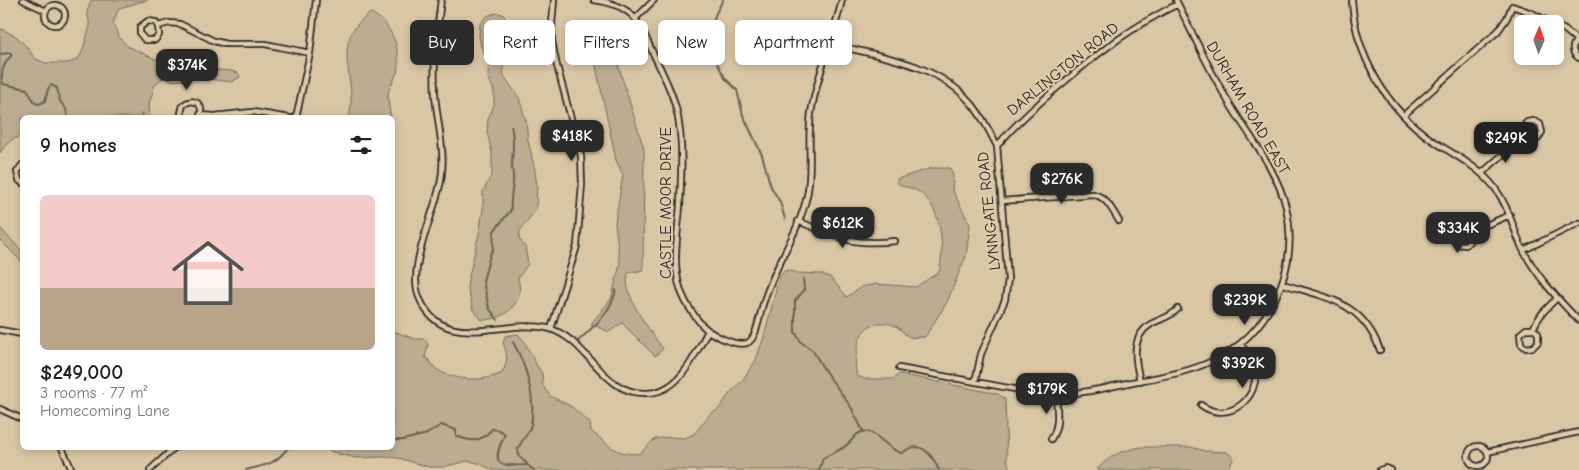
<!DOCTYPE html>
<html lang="en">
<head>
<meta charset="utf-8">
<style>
  :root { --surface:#fff; --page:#f2f2f2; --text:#202124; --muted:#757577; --line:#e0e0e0; --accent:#2b2b2b }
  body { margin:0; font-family:"Comic Neue",sans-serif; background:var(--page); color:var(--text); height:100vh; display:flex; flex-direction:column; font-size:19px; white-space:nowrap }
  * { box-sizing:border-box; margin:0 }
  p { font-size:16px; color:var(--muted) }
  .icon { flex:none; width:28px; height:28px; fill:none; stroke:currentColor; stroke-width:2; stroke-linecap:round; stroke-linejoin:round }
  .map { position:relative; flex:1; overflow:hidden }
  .panel { position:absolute; left:20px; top:115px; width:375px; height:335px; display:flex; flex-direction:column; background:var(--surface); border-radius:8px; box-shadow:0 2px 8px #0003 }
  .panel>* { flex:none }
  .banner { position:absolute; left:410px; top:20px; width:475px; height:45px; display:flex; gap:10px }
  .needle { width:32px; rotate:2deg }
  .controls { position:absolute; left:1514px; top:15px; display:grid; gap:10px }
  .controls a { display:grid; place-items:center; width:50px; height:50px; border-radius:8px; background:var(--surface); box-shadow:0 2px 8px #0003; font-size:25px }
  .price { position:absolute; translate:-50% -42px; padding:0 11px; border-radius:10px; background:var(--accent); color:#fff; font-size:16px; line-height:32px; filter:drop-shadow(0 1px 2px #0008) }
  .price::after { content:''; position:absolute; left:50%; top:30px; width:15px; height:11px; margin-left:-8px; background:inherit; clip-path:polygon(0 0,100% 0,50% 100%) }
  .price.on { background:#222; color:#fff }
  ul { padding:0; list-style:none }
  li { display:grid; align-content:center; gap:10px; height:265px; padding:0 20px }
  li+li { border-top:1px solid var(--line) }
  li span { display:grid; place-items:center; height:155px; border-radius:8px; color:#555 }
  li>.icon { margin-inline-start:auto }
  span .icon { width:90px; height:90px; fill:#fffc; stroke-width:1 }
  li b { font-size:21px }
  h2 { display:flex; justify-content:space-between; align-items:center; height:60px; padding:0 20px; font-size:21px }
  .chip { padding:0 18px; border-radius:8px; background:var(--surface); box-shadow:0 2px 8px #0003; font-size:18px; line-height:45px }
  .chip.on { background:var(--accent); color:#fff }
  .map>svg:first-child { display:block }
  .green { fill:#bcac91; stroke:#746c5e }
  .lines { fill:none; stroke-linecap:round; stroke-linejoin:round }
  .stream { stroke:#696256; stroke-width:2 }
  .street-casing { stroke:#2b2b2b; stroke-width:8 }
  .street { stroke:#e0ccaa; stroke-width:4.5 }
  .labels { text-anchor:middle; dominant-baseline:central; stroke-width:4; stroke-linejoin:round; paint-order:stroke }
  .street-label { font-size:16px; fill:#2b2b2b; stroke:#e0ccaa }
</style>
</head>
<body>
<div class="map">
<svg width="1579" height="470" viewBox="0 0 1579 470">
  <rect width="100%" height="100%" fill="#d9c6a5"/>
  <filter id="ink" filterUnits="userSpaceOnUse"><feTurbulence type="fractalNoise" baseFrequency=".02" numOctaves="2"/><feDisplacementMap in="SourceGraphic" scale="10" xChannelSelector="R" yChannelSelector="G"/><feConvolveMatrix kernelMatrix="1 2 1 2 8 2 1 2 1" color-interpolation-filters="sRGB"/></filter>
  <g filter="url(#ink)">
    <path class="green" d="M91 0H148L119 8 113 23 120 38 127 46 162 62 191 68 232 71 238 73 240 77 231 82 201 78 174 81 165 78 161 79 155 85 149 104 150 117 22 118V137C12 137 6 144 0 153V28L17 37 28 48 34 58 45 63H68L78 59 82 52 90 26 87 12Z
      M371 13C392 23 402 51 397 73 395 78 392 82 390 87 386 96 389 108 391 117H349C359 78 327 41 371 13Z
      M495 13 503 14C511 28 514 46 502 59L504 76 519 98 526 121 528 140 535 171 537 187 536 209 520 231 519 239 525 247 528 264 518 278C525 302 506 320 482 320L473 310 467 285 479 234 483 209V192L492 174V152L487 132 488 119 494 105V91L488 76 489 60 481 47 479 36 480 24 487 16Z
      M609 35 644 149 643 270 628 273C621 294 651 332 663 349L655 356 622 323 609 332 591 324 611 299 620 265 615 223 623 175 616 160 590 38Z
      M932 168H950L953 175 952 189 970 225 966 256 947 302 925 337C921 337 914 338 909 337 905 335 901 329 897 327 880 317 860 326 858 345 856 356 854 365 857 376L865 379H893L900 374 998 394 1005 399 1007 459 1010 470H493L478 463 467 461 443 467H429L398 458 385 457 356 458 335 453 324 448H392L393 331 415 339H424L428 344 425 357C431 360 433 368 439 371 459 381 483 382 502 373 508 362 508 354 503 343L505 336 518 334 524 341 537 366 542 373 543 386 550 396 572 407 590 423 591 431 612 448 624 453 639 454 655 439 670 437 685 438 694 434 711 413 718 410 730 393 742 381 756 360 764 337 779 278 784 271 788 270 798 273 821 274 830 277 847 297 861 287 876 284 916 287 939 272C945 250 942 206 919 192 912 187 904 188 897 183V179Z
      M0 228 22 251V262L0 240Z
      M1141 447H1191L1205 451 1227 452 1234 458 1227 470H1096C1111 455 1120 451 1141 447Z"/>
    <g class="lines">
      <path class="stream" d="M723 0 716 13 710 31 709 36 714 57 725 78 737 90 743 115 762 155 771 187 780 202 785 219
        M0 54 11 53V56C4 63 0 73 3 84L27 89 35 103 39 104 45 101 48 89 51 85 57 88 60 101 66 109 68 118
        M142 113 143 118
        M803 278 804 290 795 301V332L801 342 813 351 825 371 851 407 863 431
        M498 320 489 308 483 281 490 255 493 249 494 231 511 210C510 199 512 193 513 182 514 177 512 171 512 166 512 151 515 140 511 126
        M578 341C595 326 611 312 616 290
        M513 342C526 365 536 398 531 425 529 434 521 440 518 449L519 456 527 464
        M392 440H403L427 434 441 425 456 430V436C471 442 480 443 492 429L499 430 505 434C491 464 496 467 527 465L534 470
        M246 470C267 464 273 466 288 448
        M819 470 823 458C832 453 843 450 850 442 854 438 856 433 862 432 875 428 888 451 902 453 921 439 931 453 939 470"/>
      <defs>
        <path id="street" d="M23 0 46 11
          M441 0C437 31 433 62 435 94 437 123 446 151 441 180 435 214 407 266 419 297 442 355 504 318 547 328 589 338 601 396 648 393 681 391 694 356 708 331
          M594 0C632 5 638 19 652 51 663 74 676 98 679 124 683 151 681 179 680 206 677 244 668 279 692 312 699 322 706 331 717 336 725 340 739 346 747 343 757 340 760 311 764 301 775 265 799 232 807 196 813 169 807 141 811 113 817 75 833 38 842 0
          M1352 0C1355 55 1387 109 1432 140 1455 156 1477 165 1495 188 1509 207 1513 229 1523 250 1537 277 1558 299 1579 321
          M45 15a10 10 0 1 1 20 0a10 10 0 1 1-20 0Z
          M636 18 654 0
          M1555 25 1565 30 1577 40
          M158 26 159 35 155 40H145L140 34V27L148 21 155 22 158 26 169 23 180 24 214 41 226 44H265L310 53
          M784 28C800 33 816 39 832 44 880 57 936 62 971 103 982 115 989 131 997 146L1008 279 1005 300 981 354 975 382
          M1578 39C1571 45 1571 53 1579 58
          M200 115 214 116 253 112 290 118
          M1404 115 1498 31 1507 18 1512 6 1532 13 1553 24
          M184 118 181 113 183 105C194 96 206 105 199 118
          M296 118 310 53 316 0
          M997 146C1017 122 1040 102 1064 82 1102 50 1133 26 1178 4
          M22 165 17 172 19 180 22 183
          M1482 173 1524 136 1523 127 1527 122 1534 121 1540 124 1542 132 1538 139 1531 140 1524 136
          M1002 201 1093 194C1107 197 1112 210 1119 221
          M798 221C836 237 852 246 895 241
          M1472 231 1467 226 1458 227 1454 231V239L1457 244 1466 245 1472 238V231L1510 215
          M1524 250 1579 223
          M1283 284C1327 298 1362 301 1380 350
          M551 329 577 246 582 184 581 156 556 62 552 41V24L554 0
          M1533 329H1526L1520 334 1521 344 1526 348 1533 347 1538 342V333L1533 329C1538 316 1547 308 1557 298
          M0 330 22 334
          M899 368 1042 394C1073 396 1102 389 1132 382 1159 377 1187 373 1212 361 1270 334 1300 269 1286 207 1276 167 1248 135 1228 101 1208 68 1193 34 1176 0
          M1140 381C1135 361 1130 337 1151 324 1162 318 1169 318 1178 309
          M1201 405C1228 425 1261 398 1255 367 1252 357 1246 351 1240 344
          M0 409 22 419
          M1051 439C1060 426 1057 410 1056 395
          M1468 456a10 10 0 1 1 20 0a10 10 0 1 1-20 0Z
          M62 448 72 470
          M1487 452 1579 432
          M150 470 174 448
          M1380 470 1386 468 1391 470"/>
      </defs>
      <use href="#street" class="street-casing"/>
      <use href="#street" class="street"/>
    </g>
  </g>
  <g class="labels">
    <g class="street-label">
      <text transform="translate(1063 69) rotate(-39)">DARLINGTON ROAD</text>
      <text transform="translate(1248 108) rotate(60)">DURHAM ROAD EAST</text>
      <text transform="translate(666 203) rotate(-90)">CASTLE MOOR DRIVE</text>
      <text transform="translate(989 211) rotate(-96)">LYNNGATE ROAD</text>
    </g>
  </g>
</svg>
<div class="controls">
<a><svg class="needle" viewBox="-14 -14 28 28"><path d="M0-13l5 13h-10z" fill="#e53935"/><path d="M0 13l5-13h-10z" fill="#757577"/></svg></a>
</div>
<b class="price" style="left:187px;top:91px">$374K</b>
<b class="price" style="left:572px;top:162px">$418K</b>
<b class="price on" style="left:1506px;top:164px">$249K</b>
<b class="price" style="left:1062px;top:205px">$276K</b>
<b class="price" style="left:843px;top:249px">$612K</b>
<b class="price" style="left:1458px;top:254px">$334K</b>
<b class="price" style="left:1245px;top:326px">$239K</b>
<b class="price" style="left:1243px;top:389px">$392K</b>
<b class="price" style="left:1047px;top:415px">$179K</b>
<div class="banner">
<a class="chip on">Buy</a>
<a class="chip">Rent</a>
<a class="chip">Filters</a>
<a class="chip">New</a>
<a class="chip">Apartment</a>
</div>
<section class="panel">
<h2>9 homes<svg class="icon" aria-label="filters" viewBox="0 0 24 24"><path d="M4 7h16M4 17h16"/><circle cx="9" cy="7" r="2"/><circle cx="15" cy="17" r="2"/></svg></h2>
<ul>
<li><span style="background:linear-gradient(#f6c9c9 60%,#b9a48a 0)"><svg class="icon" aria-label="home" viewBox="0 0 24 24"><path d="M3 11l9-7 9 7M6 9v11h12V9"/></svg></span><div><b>$249,000</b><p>3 rooms · 77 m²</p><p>Homecoming Lane</p></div></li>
</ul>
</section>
</div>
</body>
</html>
